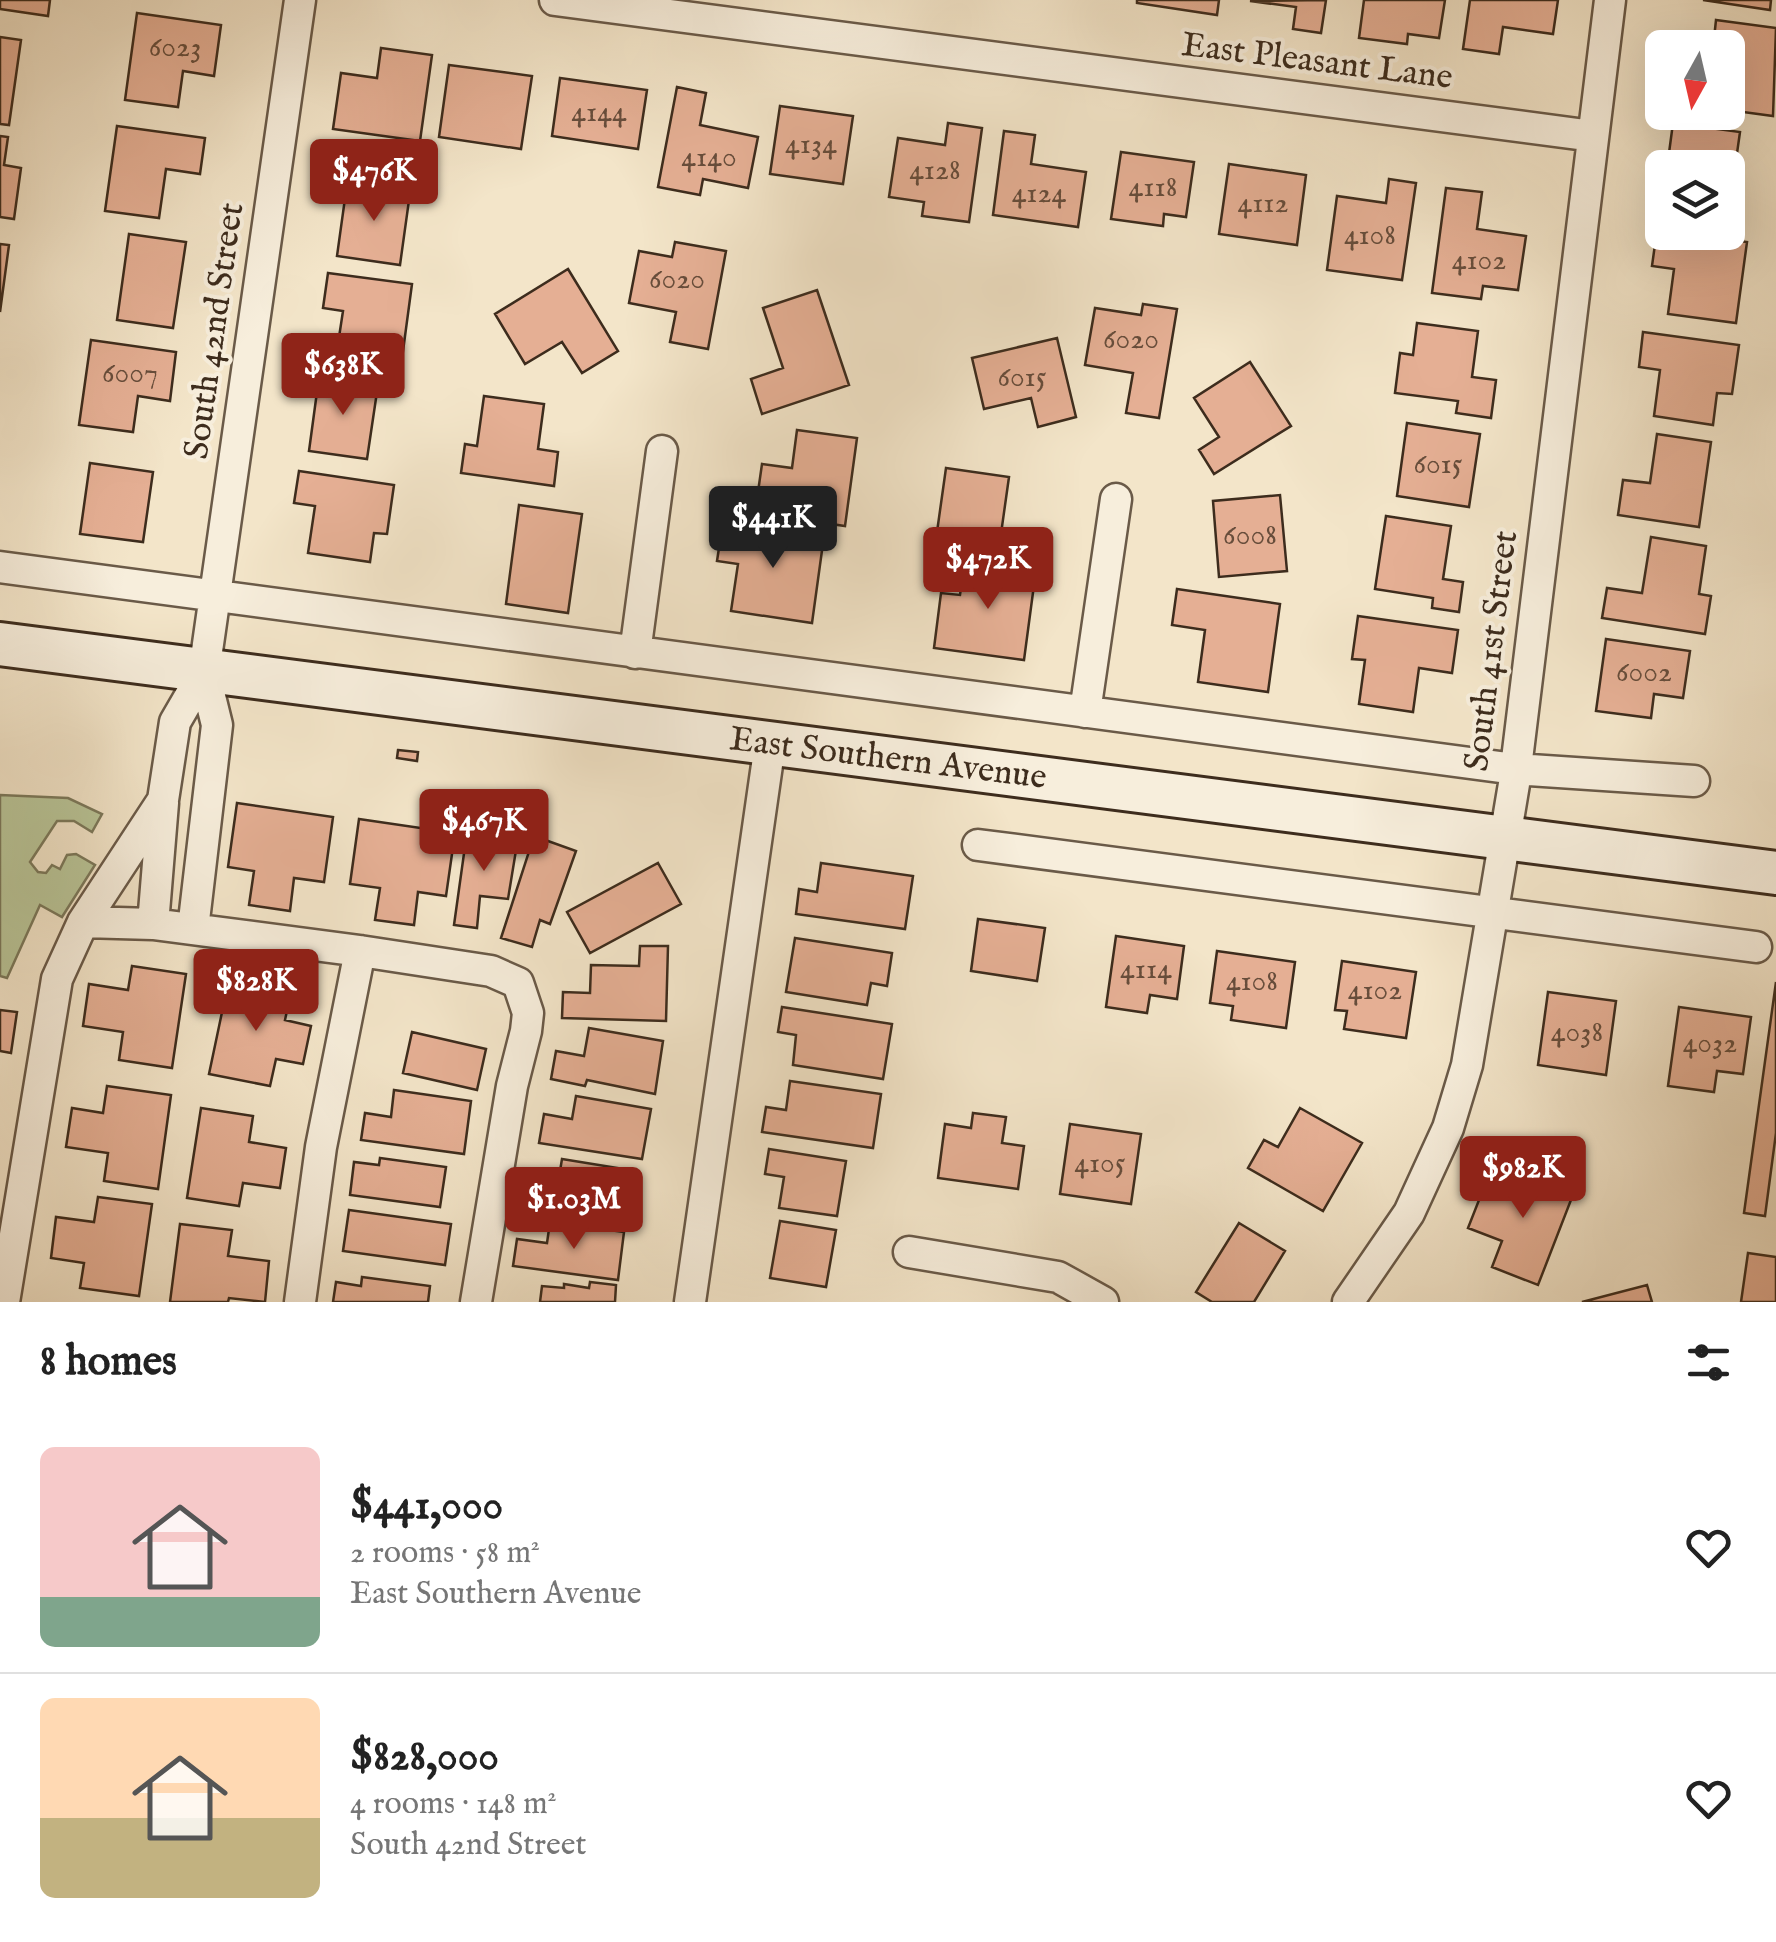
<!DOCTYPE html>
<html lang="en">
<head>
<meta charset="utf-8">
<style>
  :root { --surface:#fff; --page:#f2f2f2; --text:#222; --muted:#767676; --line:#e0e0e0; --accent:#8f2418 }
  body { margin:0; font-family:"IM FELL English",serif; background:var(--page); color:var(--text); height:100vh; display:flex; flex-direction:column; font-size:38px; white-space:nowrap }
  * { box-sizing:border-box; margin:0 }
  p { font-size:32px; color:var(--muted) }
  .icon { flex:none; width:55px; height:55px; fill:none; stroke:currentColor; stroke-width:2; stroke-linecap:round; stroke-linejoin:round }
  .map { position:relative; height:1302px; overflow:hidden }
  .drawer { display:flex; flex-direction:column; background:var(--surface); flex:1 }
  .drawer>* { flex:none }
  .needle { width:65px; rotate:188deg }
  .tools { position:absolute; left:1645px; top:30px; display:grid; gap:20px }
  .tools a { display:grid; place-items:center; width:100px; height:100px; border-radius:15px; background:var(--surface); box-shadow:0 10px 40px #0002; font-size:50px }
  .price { position:absolute; translate:-50% -85px; padding:0 22px; border-radius:10px; background:var(--accent); color:#fff; font-size:32px; line-height:65px; filter:drop-shadow(0 2px 5px #0008) }
  .price::after { content:''; position:absolute; left:50%; top:60px; width:30px; height:22px; margin-left:-15px; background:inherit; clip-path:polygon(0 0,100% 0,50% 100%) }
  .price.active { background:#222; color:#fff }
  ul { padding:0; list-style:none }
  li { display:flex; align-items:center; gap:30px; height:250px; padding:0 40px }
  li+li { border-top:2px solid var(--line) }
  li span { display:grid; place-items:center; flex:none; width:280px; height:200px; border-radius:15px; color:#555 }
  li>.icon { margin-inline-start:auto }
  span .icon { width:120px; height:120px; fill:#fffc; stroke-width:1 }
  li b { font-size:42px }
  h2 { display:flex; justify-content:space-between; align-items:center; height:120px; padding:0 40px; font-size:42px }
  .map>svg:first-child { display:block }
  .green { fill:#b9c598; stroke:#7b785a; stroke-width:2.5 }
  .building { fill:#e5af94; stroke:#3d2c1d; stroke-width:2.5 }
  .lines { fill:none; stroke-linecap:round; stroke-linejoin:round }
  .minor-casing { stroke:#6a5a48; stroke-width:35 }
  .secondary-casing { stroke:#3d2c1d; stroke-width:48 }
  .minor { stroke:#f7eedc; stroke-width:30 }
  .secondary { stroke:#f7eedc; stroke-width:42 }
  .labels { text-anchor:middle; dominant-baseline:central; stroke-width:8; stroke-linejoin:round; paint-order:stroke }
  .number-label { font-size:30px; fill:#674d3b }
  .street-label { font-size:35px; fill:#3d2c1d; stroke:#f7eedc }
</style>
</head>
<body>
<div class="map">
<svg width="1776" height="1302" viewBox="0 0 1776 1302">
  <rect width="100%" height="100%" fill="#f3e5c9"/>
  <filter id="stains"><feTurbulence type="fractalNoise" baseFrequency=".002" numOctaves="4"/><feColorMatrix values="0 0 0 0 .2 0 0 0 0 .09 0 0 0 0 .02 0 0 0 .5 -.17"/></filter>
  <radialGradient id="worn" r=".72"><stop offset=".6" stop-color="#630" stop-opacity="0"/><stop offset="1" stop-color="#630" stop-opacity=".3"/></radialGradient>
  <path class="green" d="M0 795 68 798 102 814 92 832 74 821H57L30 862 38 872 46 873 52 865 60 869 67 855 76 854 95 865 62 917 40 905 7 978 0 976Z"/>
  <path class="building" d="M0 0H50L48 16 0 9Z
    M1137 0H1219L1217 15 1137 3Z
    M1326 0 1321 33 1293 29 1296 7 1250 1Z
    M1364 0H1445L1439 38 1408 34 1407 44 1359 38Z
    M1470 0H1558L1553 34 1503 27 1499 54 1463 49Z
    M1703 0H1771L1770 10Z
    M137 13 221 25 214 76 183 71 178 107 125 100Z
    M1716 20 1776 28 1773 116 1728 110V48H1713Z
    M0 37 21 40 9 125 0 124Z
    M381 48 432 55 420 141 333 129 341 73 377 78Z
    M449 65 532 76 521 149 439 137Z
    M560 78 647 90 638 149 552 136Z
    M677 87 706 93 700 125 758 137 748 188 703 179 700 195 658 187Z
    M780 106 853 116 843 184 770 174Z
    M948 123 982 128 969 222 922 216 924 202 889 197 898 138 945 145Z
    M1673 123 1740 132 1730 203 1728 168H1667Z
    M117 126 205 138 200 174 166 169 159 218 105 211Z
    M1004 131 1035 135 1031 164 1086 172 1078 227 993 215Z
    M0 136 8 137 4 165 21 168 14 219 0 217Z
    M1121 152 1194 162 1186 217 1164 214 1163 226 1111 219Z
    M1229 164 1306 175 1297 245 1219 234Z
    M1389 179 1416 183 1402 280 1327 270 1337 196 1386 203Z
    M347 184 410 193 400 265 337 256Z
    M1446 188 1482 192 1477 229 1526 236 1518 290 1483 286 1481 299 1432 293Z
    M1657 230 1747 242 1736 323 1668 314 1674 269 1652 266Z
    M129 234 186 242 173 328 117 320Z
    M675 242 726 251 708 349 670 342 676 312 629 303 639 251 672 257Z
    M0 244 9 245 0 312Z
    M568 269 618 351 582 373 562 342 525 364 495 314Z
    M328 273 412 284 401 366 336 357 343 311 323 308Z
    M817 290 849 385 762 414 751 379 783 368 763 308Z
    M1143 304 1177 309 1159 418 1126 413 1133 373 1085 365 1095 308 1141 315Z
    M1417 323 1478 331 1472 377 1496 380 1491 418 1456 413 1458 401 1395 393 1400 353 1413 355Z
    M1643 332 1739 345 1732 394 1717 393 1713 425 1654 416 1660 370 1639 367Z
    M1057 338 1076 417 1038 427 1031 398 984 409 972 358Z
    M91 340 176 352 170 401 138 396 133 432 79 425Z
    M1250 362 1291 426 1214 474 1199 450 1219 437 1194 398Z
    M319 377 378 385 367 459 309 451Z
    M484 396 544 404 538 449 558 452 554 486 461 473 465 444 477 446Z
    M1407 423 1480 434 1469 507 1397 496Z
    M797 430 857 438 845 526 755 513 762 464 792 468Z
    M1657 434 1711 442 1699 527 1618 515 1623 480 1650 483Z
    M90 463 153 472 143 542 80 534Z
    M946 468 1009 477 999 548 936 539Z
    M299 471 394 485 387 534 374 533 370 562 308 553 315 506 294 503Z
    M1280 495 1287 571 1219 577 1213 501Z
    M519 505 582 514 568 613 506 604Z
    M1386 516 1451 526 1443 579 1463 582 1459 612 1432 608 1433 598 1375 589Z
    M723 522 824 536 812 623 731 611 738 564 717 561Z
    M1651 537 1706 546 1699 594 1711 596 1705 634 1602 618 1607 588 1642 593Z
    M965 560 1036 570 1024 660 934 648 941 593 960 595Z
    M1177 589 1280 604 1268 692 1198 682 1205 630 1172 625Z
    M1358 616 1458 630 1452 673 1419 668 1413 712 1359 704 1365 660 1352 659Z
    M1606 639 1690 651 1683 698 1654 694 1651 718 1596 711Z
    M398 750 418 752 417 761 397 758Z
    M237 803 333 817 324 882 294 878 290 911 249 905 254 871 228 867Z
    M359 819 455 833 446 896 418 892 414 925 375 920 380 888 350 884Z
    M467 832 518 838 508 899 480 896 477 928 454 925Z
    M534 836 576 851 550 924 540 920 532 947 501 938Z
    M658 863 681 904 590 953 567 912Z
    M821 863 913 876 905 929 796 914 799 889 817 892Z
    M978 919 1045 928 1037 981 971 971Z
    M1116 936 1184 946 1177 999 1150 995 1147 1013 1106 1007Z
    M795 938 892 953 887 986 871 983 867 1005 786 992Z
    M640 946H668L666 1021 562 1018 563 992 590 993 591 965 639 966Z
    M1217 951 1295 962 1286 1028 1231 1020 1233 1006 1210 1003Z
    M1342 961 1416 972 1406 1038 1344 1029 1347 1011 1335 1010Z
    M132 966 186 974 172 1068 119 1060 123 1032 83 1026 89 984 128 990Z
    M229 979 291 992 285 1020 311 1026 303 1064 276 1059 270 1086 209 1074Z
    M1776 982V1133L1765 1216 1744 1213Z
    M1548 992 1616 1001 1606 1075 1538 1065Z
    M782 1007 892 1024 883 1079 793 1065 796 1035 778 1032Z
    M1679 1007 1751 1017 1743 1074 1717 1071 1714 1092 1668 1086Z
    M0 1010 17 1012 11 1053 0 1051Z
    M589 1028 663 1041 655 1094 587 1080 585 1086 551 1079 556 1051 584 1056Z
    M412 1032 486 1049 477 1090 403 1073Z
    M790 1081 881 1094 873 1148 762 1132 766 1107 786 1110Z
    M107 1086 171 1095 158 1189 104 1181 108 1153 66 1147 72 1108 103 1113Z
    M394 1090 471 1101 464 1154 361 1140 365 1113 391 1117Z
    M576 1096 651 1109 642 1159 539 1143 544 1114 572 1119Z
    M201 1108 253 1116 249 1142 286 1148 280 1188 243 1183 239 1206 187 1198Z
    M1300 1108 1362 1143 1323 1211 1248 1168 1264 1140 1278 1147Z
    M973 1113 1006 1117 1002 1143 1024 1146 1018 1189 938 1178 945 1124 971 1128Z
    M1070 1124 1141 1134 1131 1204 1060 1194Z
    M769 1149 846 1161 837 1216 779 1208 784 1177 765 1174Z
    M380 1158 446 1167 440 1207 350 1195 354 1162 379 1165Z
    M562 1159 636 1171 628 1222 525 1206 530 1178 558 1183Z
    M1528 1168 1576 1187 1538 1285 1492 1267 1502 1241 1468 1228 1490 1172 1522 1184Z
    M98 1197 152 1204 139 1296 80 1288 84 1263 51 1258 56 1217 94 1222Z
    M349 1210 451 1224 445 1265 343 1251Z
    M780 1221 836 1230 826 1287 770 1278Z
    M550 1222 624 1232 618 1280 513 1266 517 1239 547 1243Z
    M1239 1223 1285 1251 1254 1302H1212L1196 1292Z
    M180 1224 232 1230 228 1256 269 1261 265 1302 229 1298 228 1302H170Z
    M1748 1253 1776 1257V1302H1741Z
    M362 1277 430 1286 428 1302H333L336 1282 361 1286Z
    M590 1282 616 1285 615 1302H540L542 1286 564 1288V1284L589 1288Z
    M1647 1285 1652 1302H1582Z"/>
  <g class="lines">
    <defs>
      <path id="minor" d="M555 0 1593 136
        M0 567 1515 769 1694 781
        M635 653 662 451
        M1085 712 1116 499
        M978 845 1756 947
        M83 922 153 924 360 951 491 971 518 983 528 1013 526 1031 512 1086 476 1302
        M153 924 163 803
        M193 929 217 725 204 672
        M909 1252 1058 1277 1103 1302
        M4 1302 57 979 83 922 163 800 175 722 204 672 300 0
        M300 1302 321 1147 360 951
        M690 1302 770 744
        M1348 1302 1409 1213 1448 1128 1467 1065 1514 784 1610 0"/>
      <path id="secondary" d="M0 644 1776 873"/>
    </defs>
    <use href="#minor" class="minor-casing"/>
    <use href="#secondary" class="secondary-casing"/>
    <use href="#minor" class="minor"/>
    <use href="#secondary" class="secondary"/>
  </g>
  <g class="labels">
    <g class="number-label">
      <text x="175" y="48">6023</text>
      <text x="599" y="113">4144</text>
      <text x="811" y="145">4134</text>
      <text x="709" y="158">4140</text>
      <text x="935" y="171">4128</text>
      <text x="1153" y="188">4118</text>
      <text x="1039" y="194">4124</text>
      <text x="1263" y="204">4112</text>
      <text x="1370" y="236">4108</text>
      <text x="1479" y="261">4102</text>
      <text x="677" y="280">6020</text>
      <text x="1131" y="340">6020</text>
      <text x="130" y="374">6007</text>
      <text x="1022" y="378">6015</text>
      <text x="1438" y="465">6015</text>
      <text x="1250" y="536">6008</text>
      <text x="1644" y="673">6002</text>
      <text x="1146" y="970">4114</text>
      <text x="1252" y="982">4108</text>
      <text x="1375" y="991">4102</text>
      <text x="1577" y="1033">4038</text>
      <text x="1710" y="1044">4032</text>
      <text x="1100" y="1164">4105</text>
    </g>
    <g class="street-label">
      <text transform="translate(1317 62) rotate(7)">East Pleasant Lane</text>
      <text transform="translate(215 331) rotate(-82)">South 42nd Street</text>
      <text transform="translate(1492 651) rotate(-83)">South 41st Street</text>
      <text transform="translate(888 759) rotate(7)">East Southern Avenue</text>
    </g>
  </g>
  <rect width="100%" height="100%" filter="url(#stains)"/>
  <rect width="100%" height="100%" fill="url(#worn)"/>
</svg>
<div class="tools">
<a><svg class="needle" viewBox="-14 -14 28 28"><path d="M0-13l5 13h-10z" fill="#e53935"/><path d="M0 13l5-13h-10z" fill="#767676"/></svg></a>
<a><svg class="icon" aria-label="layers" viewBox="0 0 24 24"><path d="M12 4l9 5-9 5-9-5zM3 14l9 5 9-5"/></svg></a>
</div>
<b class="price" style="left:374px;top:224px">$476K</b>
<b class="price" style="left:343px;top:418px">$638K</b>
<b class="price active" style="left:773px;top:571px">$441K</b>
<b class="price" style="left:988px;top:612px">$472K</b>
<b class="price" style="left:484px;top:874px">$467K</b>
<b class="price" style="left:256px;top:1034px">$828K</b>
<b class="price" style="left:1523px;top:1221px">$982K</b>
<b class="price" style="left:574px;top:1252px">$1.03M</b>
</div>
<section class="drawer">
<h2>8 homes<svg class="icon" aria-label="filters" viewBox="0 0 24 24"><path d="M4 7h16M4 17h16"/><circle cx="9" cy="7" r="2"/><circle cx="15" cy="17" r="2"/></svg></h2>
<ul>
<li><span style="background:linear-gradient(#f6c9c9 75%,#7fa58c 0)"><svg class="icon" aria-label="home" viewBox="0 0 24 24"><path d="M3 11l9-7 9 7M6 9v11h12V9"/></svg></span><div><b>$441,000</b><p>2 rooms · 58 m²</p><p>East Southern Avenue</p></div><svg class="icon" aria-label="heart" viewBox="0 0 24 24"><path d="M12 20l-8-8c-3-5 5-10 8-4 3-6 11-1 8 4z"/></svg></li>
<li><span style="background:linear-gradient(#ffd9b3 60%,#c2b280 0)"><svg class="icon" aria-label="home" viewBox="0 0 24 24"><path d="M3 11l9-7 9 7M6 9v11h12V9"/></svg></span><div><b>$828,000</b><p>4 rooms · 148 m²</p><p>South 42nd Street</p></div><svg class="icon" aria-label="heart" viewBox="0 0 24 24"><path d="M12 20l-8-8c-3-5 5-10 8-4 3-6 11-1 8 4z"/></svg></li>
</ul>
</section>
</body>
</html>
